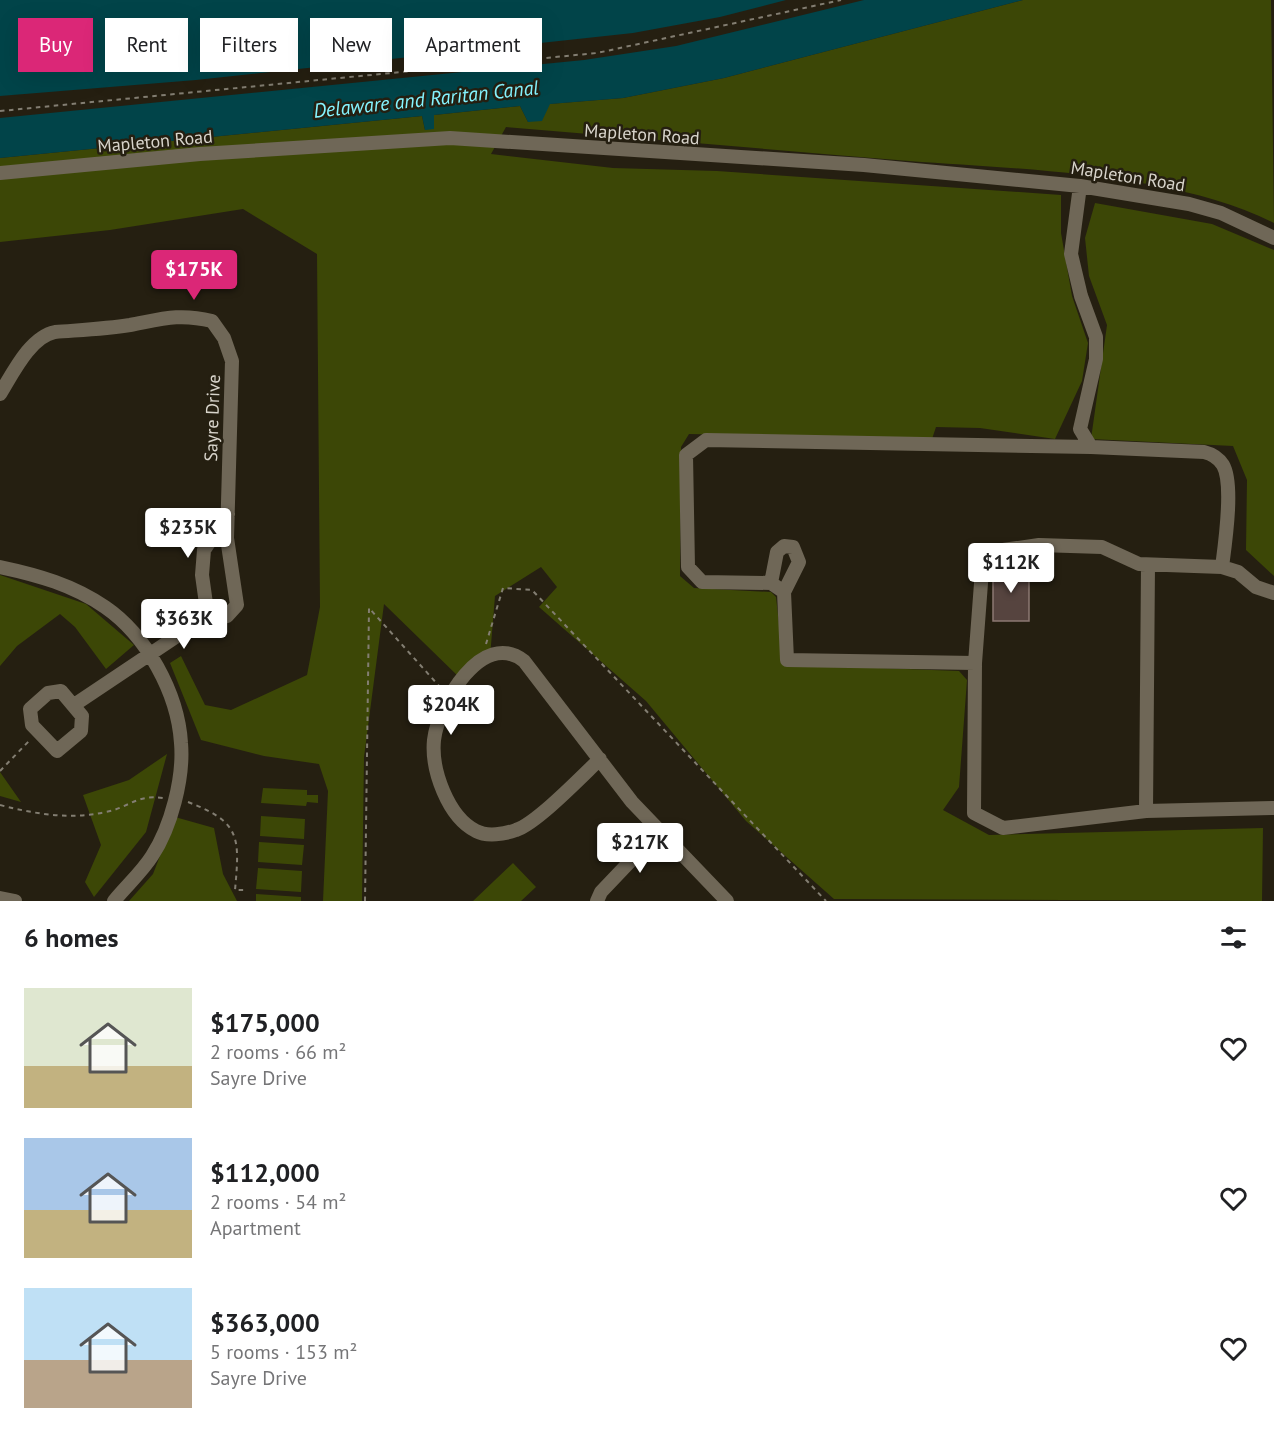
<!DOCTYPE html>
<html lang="en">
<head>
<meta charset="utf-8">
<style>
  :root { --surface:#fff; --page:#f2f2f2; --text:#202124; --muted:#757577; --accent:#db2777 }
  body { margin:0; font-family:"PT Sans",sans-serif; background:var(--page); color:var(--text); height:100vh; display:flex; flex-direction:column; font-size:22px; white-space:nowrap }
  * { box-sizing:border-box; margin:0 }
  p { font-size:20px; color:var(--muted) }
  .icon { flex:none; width:33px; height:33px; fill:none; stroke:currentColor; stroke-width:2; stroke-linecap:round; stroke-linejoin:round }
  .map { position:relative; height:901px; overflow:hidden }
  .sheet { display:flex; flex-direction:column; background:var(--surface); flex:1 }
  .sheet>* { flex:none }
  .guide { position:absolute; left:18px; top:18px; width:600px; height:54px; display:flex; gap:12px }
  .price { position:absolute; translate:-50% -51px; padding:0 14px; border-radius:6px; background:#fff; color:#222; font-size:20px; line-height:39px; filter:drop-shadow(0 2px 3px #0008) }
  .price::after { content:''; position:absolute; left:50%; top:36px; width:18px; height:14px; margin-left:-9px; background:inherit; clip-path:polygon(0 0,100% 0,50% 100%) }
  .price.current { background:var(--accent); color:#fff }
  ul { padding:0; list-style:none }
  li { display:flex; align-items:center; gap:18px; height:150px; padding:0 24px }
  li span { display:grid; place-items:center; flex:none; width:168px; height:120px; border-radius:0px; color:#555 }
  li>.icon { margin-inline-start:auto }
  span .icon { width:72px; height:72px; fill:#fffc; stroke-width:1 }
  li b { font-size:26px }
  h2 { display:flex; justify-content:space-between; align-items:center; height:72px; padding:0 24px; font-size:26px }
  .tag { padding:0 21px; border-radius:0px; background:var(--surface); box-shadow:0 6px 24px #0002; font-size:21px; line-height:54px }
  .tag.current { background:var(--accent); color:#fff }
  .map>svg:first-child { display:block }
  .green { fill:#3c4706 }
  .water { fill:#014449 }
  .building { fill:#56443f; stroke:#8c7873; stroke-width:1.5 }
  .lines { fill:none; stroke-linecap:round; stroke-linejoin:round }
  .path { stroke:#837e72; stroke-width:2; stroke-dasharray:4.5 4.5; stroke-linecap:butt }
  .minor { stroke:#6f6757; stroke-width:14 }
  .labels { text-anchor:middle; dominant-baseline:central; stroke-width:5; stroke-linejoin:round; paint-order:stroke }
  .street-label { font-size:18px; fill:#d8d4cb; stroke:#251f11 }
  .water-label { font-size:20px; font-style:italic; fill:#85f4ff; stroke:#251f11 }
</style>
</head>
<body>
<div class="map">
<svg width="1274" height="901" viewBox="0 0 1274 901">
  <rect width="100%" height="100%" fill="#251f11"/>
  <path class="green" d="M1023 0H1271L1274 223C1175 173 1019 169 909 161 775 150 641 138 506 127L491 154 613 168 717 171 1061 195V233L1072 296 1088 343 1082 381 1055 439 980 428 936 427 932 439 689 434 681 447 680 576 694 588 771 592 776 597 783 660 799 665 959 671 967 680 959 787 943 810 989 835 1263 828 1262 901 834 899 746 821 646 701 539 607 557 587 541 567 495 596 490 657 462 680 384 604 364 757 362 901H323L328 791 319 764 264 756 201 740 170 663 181 656 205 705 231 710 307 675 320 607 317 254 243 209 110 230 0 242V158L422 116 425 130 434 115 520 106 528 122 549 104 623 98 724 78Z
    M1095 203 1212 224 1274 250V576L1246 550 1247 480 1233 446 1091 439 1107 325 1089 276 1085 238Z
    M0 575 86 604 134 645 106 669 75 627 60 614 17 646 0 666Z
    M167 754 146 832 94 897 85 882 101 845 83 795 129 780Z
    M0 772 21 802 0 796Z
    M263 788 307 790V795H318V803L307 802 306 806 261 803Z
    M261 816 305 819 304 839 260 836Z
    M175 817 214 828 223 874 237 901H129L153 874Z
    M259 842 304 845 302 865 258 862Z
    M513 863 536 887 521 901H473Z
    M258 868 302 871 301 892 256 889Z
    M256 894 301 897V901H256Z"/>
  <path class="water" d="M0 0H786L720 17 633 33 196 80 0 96Z
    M864 0H1023L724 78 623 98 550 104 542 121 528 122 520 106 434 115V129L425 130 422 116 0 158V118L584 60 676 46Z"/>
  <path class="building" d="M993 566H1029V621H993Z"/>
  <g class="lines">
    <path class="path" d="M0 111 597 53 841 0
      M486 644 503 588 532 590 826 901
      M0 771 29 741
      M188 802C240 822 240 836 235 890H245
      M0 805C35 814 70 820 106 812 128 808 137 794 163 798
      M365 901 369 608 440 687"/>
    <path class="minor" d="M0 173 200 154 450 138 864 165 1080 186 1189 204 1221 213 1274 238
      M1080 186 1071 254 1081 296 1096 337V359L1080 429 1091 447 1204 452C1212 454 1218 457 1223 465 1234 484 1225 544 1222 567
      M0 394C13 373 30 337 55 332 80 330 105 329 130 325 162 319 179 313 212 321L224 338 232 361 227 538 237 605 227 616 201 620 74 705
      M1091 447 706 440 686 455 688 567 702 582 771 583 784 592 787 660 975 663 974 813 1003 828 1146 811 1274 808
      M0 567C38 575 73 585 105 607 146 635 178 693 181 743 184 778 171 827 152 856 142 872 126 886 114 901
      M771 583 777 552 784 546 793 547 799 562 784 592
      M208 618 202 575 204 550 228 514
      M975 663 982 570 989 552 1039 545 1102 547 1139 564 1222 567 1238 572 1256 587 1274 593
      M61 691 82 716 81 731 57 751 32 725 30 709 48 693Z
      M600 759C582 776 537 823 516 830 505 834 487 837 476 831 448 817 431 770 434 740 438 705 482 628 524 661L632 802 727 901
      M1146 811 1148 565
      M0 898 15 901
      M597 901 601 892 659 831"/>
  </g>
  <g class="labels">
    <g class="street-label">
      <text transform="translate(642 134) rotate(4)">Mapleton Road</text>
      <text transform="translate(155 141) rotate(-5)">Mapleton Road</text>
      <text transform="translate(1128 176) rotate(9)">Mapleton Road</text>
      <text transform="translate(212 418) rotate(-88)">Sayre Drive</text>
    </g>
    <g class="water-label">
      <text transform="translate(426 99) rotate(-6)">Delaware and Raritan Canal</text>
    </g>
  </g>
</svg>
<b class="price current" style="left:194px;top:301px">$175K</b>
<b class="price" style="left:188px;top:559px">$235K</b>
<b class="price" style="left:1011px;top:594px">$112K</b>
<b class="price" style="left:184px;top:650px">$363K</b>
<b class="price" style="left:451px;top:736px">$204K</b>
<b class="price" style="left:640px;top:874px">$217K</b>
<div class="guide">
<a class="tag current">Buy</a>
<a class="tag">Rent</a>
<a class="tag">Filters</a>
<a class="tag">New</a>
<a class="tag">Apartment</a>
</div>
</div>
<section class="sheet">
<h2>6 homes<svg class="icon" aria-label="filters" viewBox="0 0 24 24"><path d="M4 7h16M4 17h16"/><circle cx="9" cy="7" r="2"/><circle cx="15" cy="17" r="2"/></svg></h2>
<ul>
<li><span style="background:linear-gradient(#dfe7d0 65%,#c2b280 0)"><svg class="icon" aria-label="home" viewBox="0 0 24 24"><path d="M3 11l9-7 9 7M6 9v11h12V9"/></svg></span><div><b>$175,000</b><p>2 rooms · 66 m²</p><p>Sayre Drive</p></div><svg class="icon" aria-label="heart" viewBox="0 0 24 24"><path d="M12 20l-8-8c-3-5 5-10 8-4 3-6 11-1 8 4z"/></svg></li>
<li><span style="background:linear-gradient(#a9c7e8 60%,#c2b280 0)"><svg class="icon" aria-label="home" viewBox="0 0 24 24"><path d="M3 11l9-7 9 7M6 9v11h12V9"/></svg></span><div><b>$112,000</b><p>2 rooms · 54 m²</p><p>Apartment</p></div><svg class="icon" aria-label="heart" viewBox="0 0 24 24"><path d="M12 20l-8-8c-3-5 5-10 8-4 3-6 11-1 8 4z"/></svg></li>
<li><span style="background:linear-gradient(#bfe0f5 60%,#b9a48a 0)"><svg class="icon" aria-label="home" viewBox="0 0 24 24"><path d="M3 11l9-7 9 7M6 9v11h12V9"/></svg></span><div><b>$363,000</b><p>5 rooms · 153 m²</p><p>Sayre Drive</p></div><svg class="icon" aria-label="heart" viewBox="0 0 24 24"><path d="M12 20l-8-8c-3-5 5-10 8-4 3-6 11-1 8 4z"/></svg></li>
</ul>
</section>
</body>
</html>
